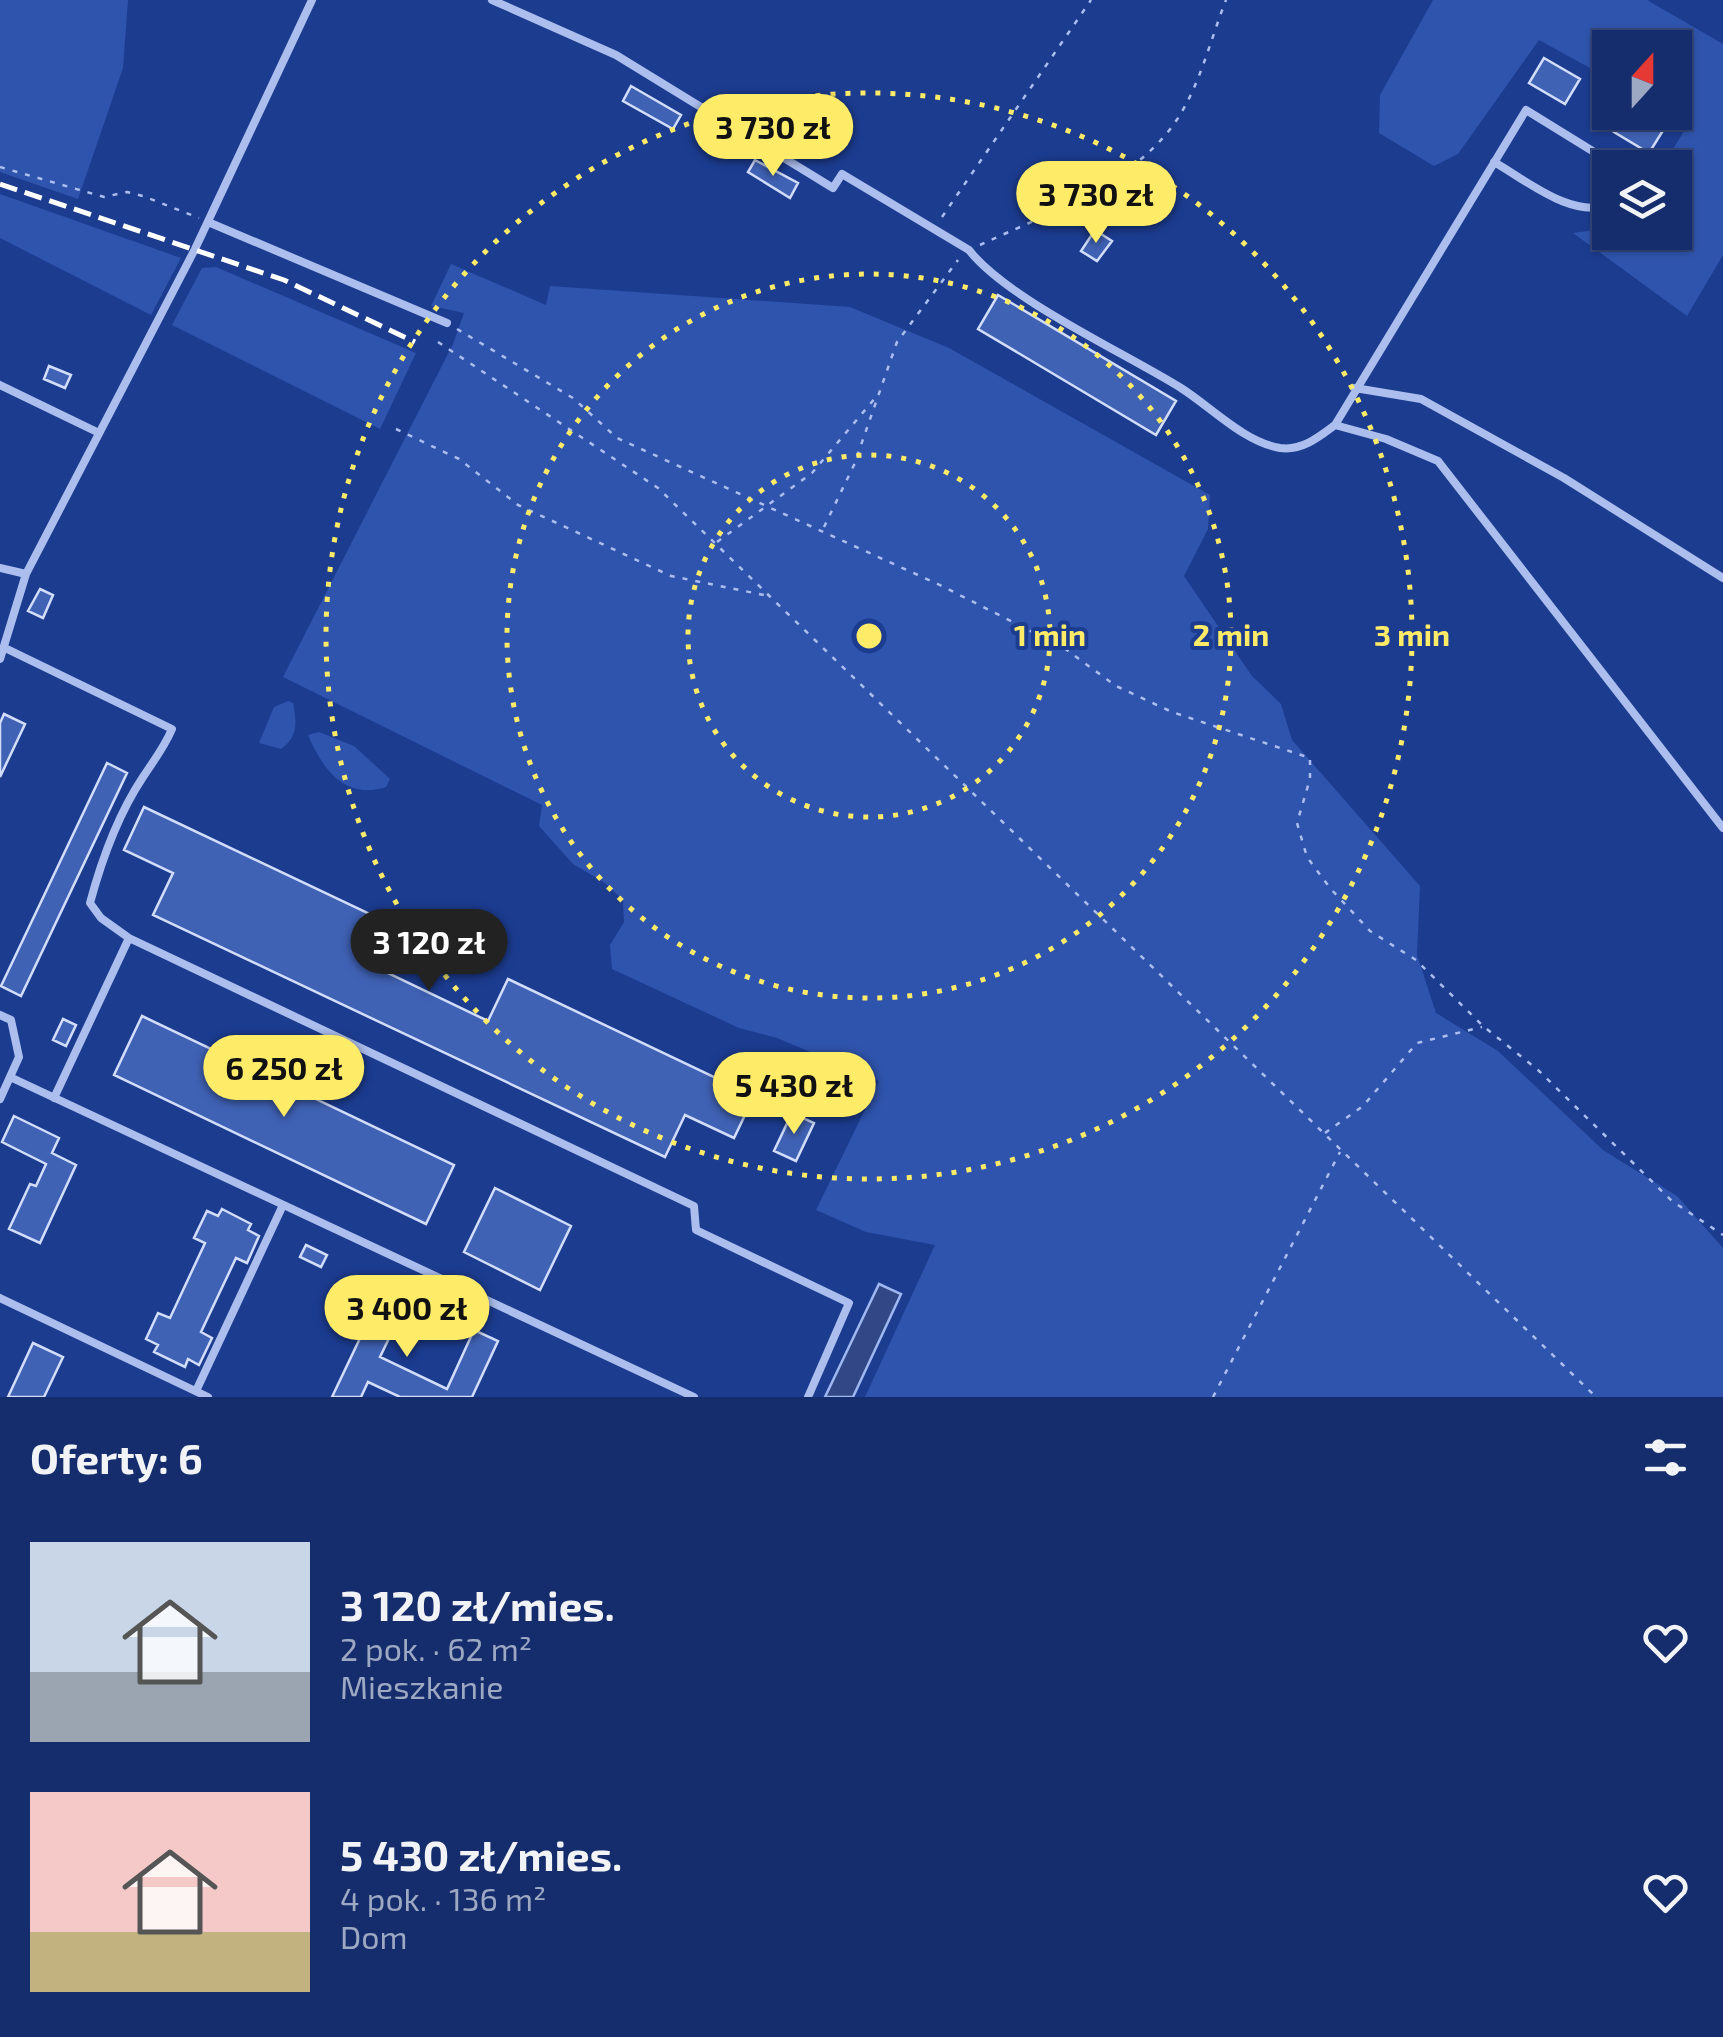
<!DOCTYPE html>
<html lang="pl">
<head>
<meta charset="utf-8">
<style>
  :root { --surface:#152d6c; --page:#223974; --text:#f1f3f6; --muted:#9da8c2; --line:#34497f; --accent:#feeb68 }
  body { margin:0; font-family:"Exo 2",sans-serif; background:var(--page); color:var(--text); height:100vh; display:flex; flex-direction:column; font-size:38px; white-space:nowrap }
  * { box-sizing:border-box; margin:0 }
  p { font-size:32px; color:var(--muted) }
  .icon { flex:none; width:55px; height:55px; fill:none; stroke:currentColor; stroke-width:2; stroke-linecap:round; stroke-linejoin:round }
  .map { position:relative; height:1397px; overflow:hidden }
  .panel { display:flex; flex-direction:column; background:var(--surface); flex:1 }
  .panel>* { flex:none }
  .needle { width:65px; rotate:21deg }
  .tools { position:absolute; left:1592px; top:30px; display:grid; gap:20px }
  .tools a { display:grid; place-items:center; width:100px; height:100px; border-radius:0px; background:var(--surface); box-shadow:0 2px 8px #0004,0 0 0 2px var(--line); font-size:50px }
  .price { position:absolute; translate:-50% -85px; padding:0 22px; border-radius:35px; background:var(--accent); color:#111; font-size:32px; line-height:65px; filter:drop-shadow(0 2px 5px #0008) }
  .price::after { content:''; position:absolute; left:50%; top:60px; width:30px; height:22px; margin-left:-15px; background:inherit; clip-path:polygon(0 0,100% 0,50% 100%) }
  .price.selected { background:#222; color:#fff }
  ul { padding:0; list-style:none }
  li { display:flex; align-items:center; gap:30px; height:250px; padding:0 30px }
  li span { display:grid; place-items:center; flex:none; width:280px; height:200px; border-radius:0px; color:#555 }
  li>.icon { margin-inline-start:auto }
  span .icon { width:120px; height:120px; fill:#fffc; stroke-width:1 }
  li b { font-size:42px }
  h2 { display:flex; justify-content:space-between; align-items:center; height:120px; padding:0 30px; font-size:42px }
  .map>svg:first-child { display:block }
  .green { fill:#2f54ad }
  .water { fill:#314786; stroke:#9eb7f0; stroke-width:2.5 }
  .building { fill:#4062b5; stroke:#d1ddfa; stroke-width:2.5 }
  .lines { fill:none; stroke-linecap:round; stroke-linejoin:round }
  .path { stroke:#abbeee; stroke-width:2.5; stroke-dasharray:5 8; stroke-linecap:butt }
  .service { stroke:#abbeee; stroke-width:8 }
  .rail { stroke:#fff; stroke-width:5; stroke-dasharray:18 8; stroke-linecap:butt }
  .ring { fill:none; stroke:#feeb68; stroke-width:5; stroke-dasharray:5 10 }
  .centre { fill:#feeb68; stroke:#1c3c90; stroke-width:5 }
  .ring-label { font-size:30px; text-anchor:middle; font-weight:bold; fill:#feeb68; stroke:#1c3c90; stroke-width:8; stroke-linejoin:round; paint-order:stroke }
</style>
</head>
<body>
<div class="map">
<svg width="1723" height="1397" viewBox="0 0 1723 1397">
  <rect width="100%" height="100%" fill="#1c3c90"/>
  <path class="green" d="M0 0H128L123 68 78 199 0 172Z
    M1433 0H1647L1723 44V255L1687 316 1573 233 1610 228V232H1675V168L1662 167 1689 123 1671 113 1675 112V48H1610V79L1539 40 1458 154 1434 166 1379 133 1380 95Z
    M0 194 181 258 151 315 0 238Z
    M451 264 546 305 550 286 850 307 949 348 1210 495 1208 529 1184 576 1252 676 1281 704 1292 740 1420 886 1417 955 1436 1013 1498 1051 1603 1150 1677 1196 1723 1248V1397H865L935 1245 866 1232 816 1210 879 1081 777 1038 739 1028 612 969 610 945 624 922 623 900 605 883 573 864 539 826 542 805 283 677 453 344 464 313 431 306Z
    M216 267 416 353 380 429 172 325 202 268Z
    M288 701 293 703C297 722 298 737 281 749L259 743 274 707Z
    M319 732 354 746 390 779 386 787C345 800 323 770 308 735Z"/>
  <path class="water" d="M879 1284 901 1294 853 1397H825Z"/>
  <path class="building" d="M1544 58 1580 79 1565 104 1529 83Z
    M631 86 681 115 673 129 623 101Z
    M1625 112H1636L1664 129 1649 153 1614 132Z
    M755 160 798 183 790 198 748 172Z
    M1095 230 1112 241 1097 261 1081 251Z
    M998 295 1176 401 1156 435 978 329Z
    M49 366 71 375 65 388 44 379Z
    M40 589 53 595 43 618 28 611Z
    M4 714 25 724 0 777V723Z
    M107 763 127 773 21 996 1 986Z
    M144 807 391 924 371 965 488 1021 508 979 754 1096 734 1138 685 1115 665 1157 153 915 173 873 124 850Z
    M142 1016 454 1165 426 1224 114 1075Z
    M63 1019 76 1025 66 1046 53 1040Z
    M792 1113 814 1123 796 1161 774 1151Z
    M14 1116 59 1138 52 1153 76 1165 40 1243 9 1229 30 1184 36 1186 46 1164 2 1142Z
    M495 1188 571 1226 540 1290 464 1252Z
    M222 1209 251 1224 248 1230 259 1236 247 1263 236 1258 201 1332 212 1338 199 1365 188 1359 185 1367 154 1352 158 1345 146 1339 158 1313 170 1318 205 1243 194 1238 207 1211 218 1216Z
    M306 1245 327 1255 321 1267 300 1257Z
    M384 1288 408 1299 380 1357 447 1389 474 1330 498 1341 472 1397H400L368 1382 361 1397H332Z
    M33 1343 63 1357 44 1397H8Z"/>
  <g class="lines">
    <path class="path" d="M0 167 104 197 127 192 143 196 199 218
      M942 217 1091 0
      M980 245C1044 215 1126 187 1171 128 1199 91 1209 43 1226 0
      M457 329 573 398 617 438 942 586 1064 648 1116 686 1172 712 1310 758V779L1297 823 1307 857 1330 888 1370 931 1416 960 1483 1026 1538 1070 1672 1201 1723 1235
      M438 342 658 488 1596 1397
      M396 429 459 459 518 505 671 576 764 595
      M824 527 854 465 897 342 958 260
      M717 542 812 473 876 397
      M1325 1133 1363 1106 1417 1043 1482 1027
      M1213 1397 1340 1152"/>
    <path class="service" d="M492 0 616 55 833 188 842 174 969 250C1007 299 1125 353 1181 388 1211 407 1244 442 1280 448 1302 451 1319 437 1335 425L1526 110 1620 168
      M1494 162C1526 180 1573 220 1610 204
      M208 222 447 323
      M0 385 97 432
      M1355 388 1421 399 1564 478 1723 578
      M1335 425 1386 439 1438 461 1723 828
      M0 568 26 574
      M5 648 172 729C164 748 154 760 143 777 119 813 101 862 90 903L101 918 129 938 694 1206 696 1230 849 1303 808 1397
      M0 659 26 574 195 249 312 0
      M0 1015 11 1020 19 1057 0 1099
      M10 1077 694 1397
      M54 1098 129 938
      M0 1298 208 1397
      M196 1391 283 1205"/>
    <path class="rail" d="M0 184 284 280 415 342"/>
  </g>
  <g class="ring">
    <circle cx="869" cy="636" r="181"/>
    <circle cx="869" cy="636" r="362"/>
    <circle cx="869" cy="636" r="543"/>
  </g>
  <circle cx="869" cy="636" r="15" class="centre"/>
  <g class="ring-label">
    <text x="1050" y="646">1 min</text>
    <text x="1231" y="646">2 min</text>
    <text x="1412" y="646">3 min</text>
  </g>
</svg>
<div class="tools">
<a><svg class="needle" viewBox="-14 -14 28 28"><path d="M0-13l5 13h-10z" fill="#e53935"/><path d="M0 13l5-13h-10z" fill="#9da8c2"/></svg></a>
<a><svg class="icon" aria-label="layers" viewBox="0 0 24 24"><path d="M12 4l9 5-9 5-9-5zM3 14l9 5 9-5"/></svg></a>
</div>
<b class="price" style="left:773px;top:179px">3 730 zł</b>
<b class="price" style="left:1096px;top:246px">3 730 zł</b>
<b class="price selected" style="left:429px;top:994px">3 120 zł</b>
<b class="price" style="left:284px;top:1120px">6 250 zł</b>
<b class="price" style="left:794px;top:1137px">5 430 zł</b>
<b class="price" style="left:407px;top:1360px">3 400 zł</b>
</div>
<section class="panel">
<h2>Oferty: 6<svg class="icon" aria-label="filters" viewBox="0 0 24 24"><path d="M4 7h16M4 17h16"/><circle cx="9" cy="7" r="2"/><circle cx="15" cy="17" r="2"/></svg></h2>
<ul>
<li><span style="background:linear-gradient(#c9d6e8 65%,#9aa5b1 0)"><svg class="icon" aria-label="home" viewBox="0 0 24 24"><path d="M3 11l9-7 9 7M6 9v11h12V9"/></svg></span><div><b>3 120 zł/mies.</b><p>2 pok. · 62 m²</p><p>Mieszkanie</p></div><svg class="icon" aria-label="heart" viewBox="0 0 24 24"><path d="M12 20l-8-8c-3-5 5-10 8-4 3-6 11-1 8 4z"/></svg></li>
<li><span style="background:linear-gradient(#f6c9c9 70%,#c2b280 0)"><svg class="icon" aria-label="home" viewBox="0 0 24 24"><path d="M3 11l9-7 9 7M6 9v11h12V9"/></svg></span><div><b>5 430 zł/mies.</b><p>4 pok. · 136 m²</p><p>Dom</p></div><svg class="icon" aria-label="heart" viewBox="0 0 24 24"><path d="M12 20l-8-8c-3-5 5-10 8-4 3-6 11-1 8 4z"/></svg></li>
</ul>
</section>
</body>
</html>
